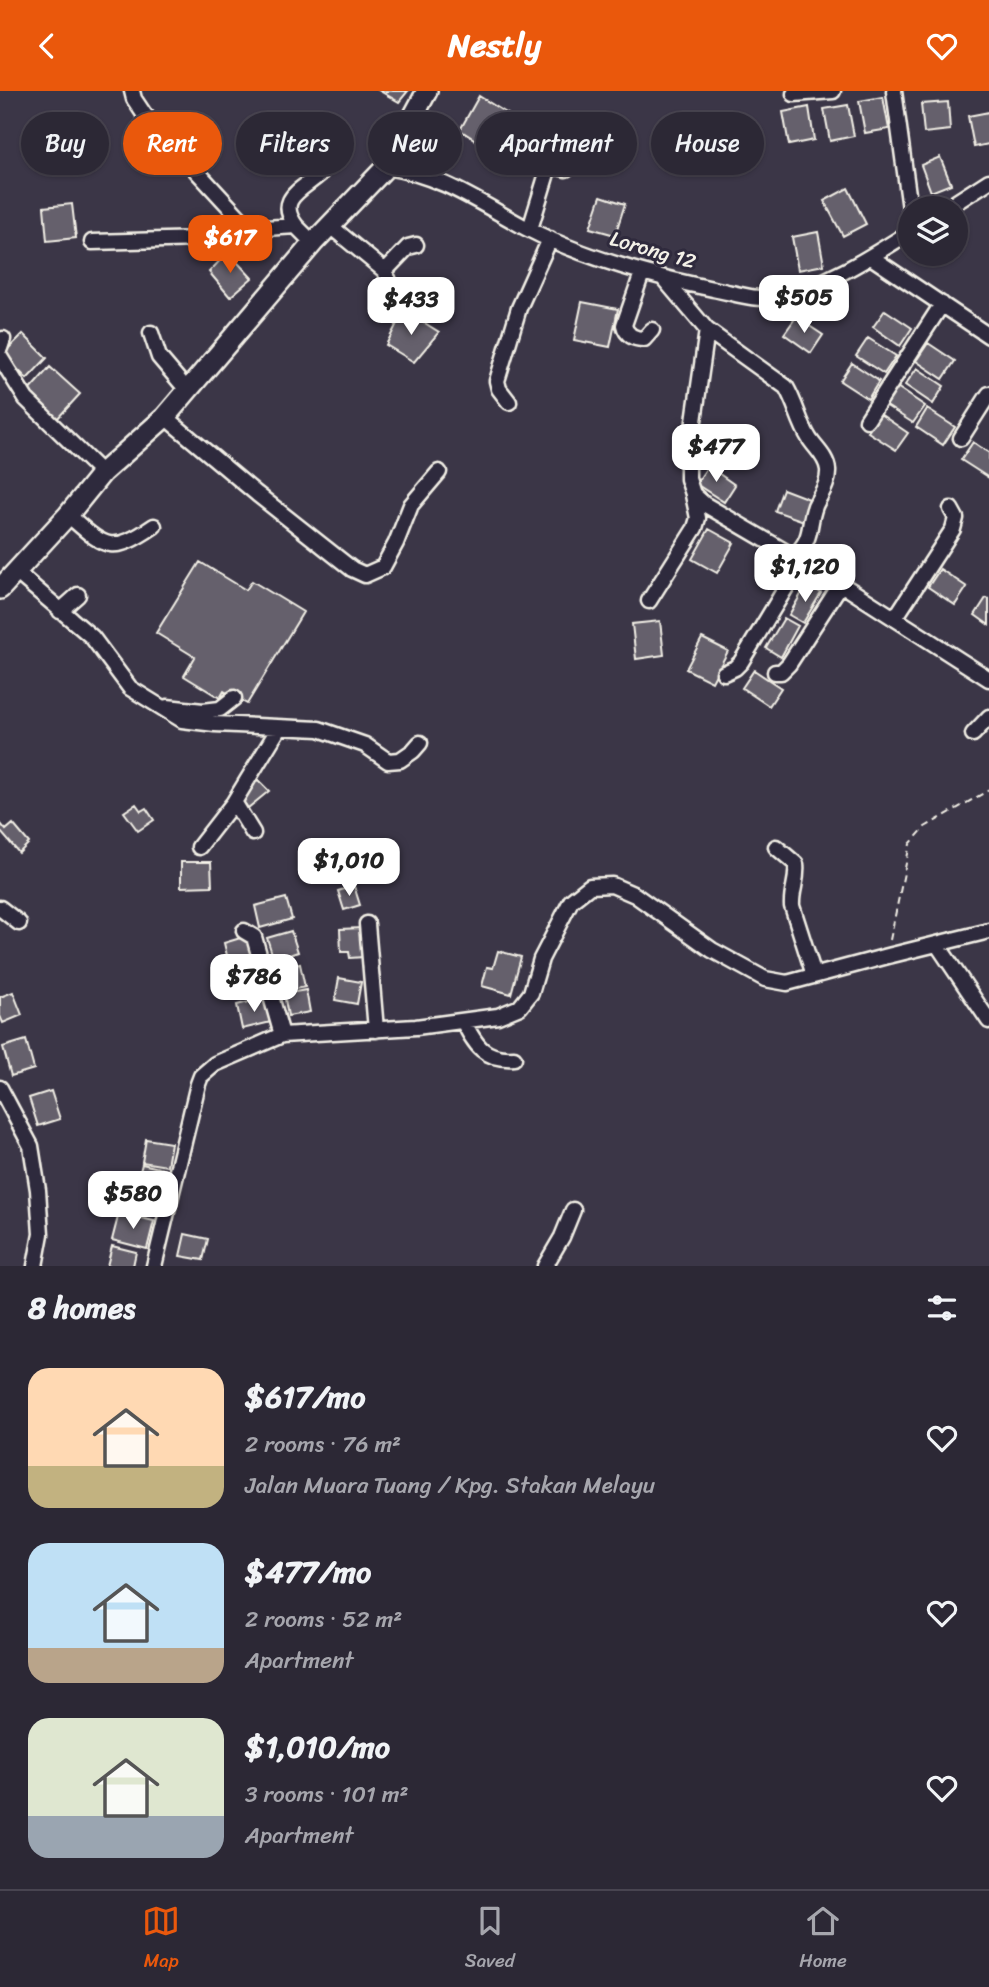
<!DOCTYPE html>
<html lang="en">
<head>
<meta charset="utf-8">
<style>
  :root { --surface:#2c2835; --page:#34303d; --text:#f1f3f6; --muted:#a6a6ad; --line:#484450; --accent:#ea580c }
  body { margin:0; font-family:Sriracha,sans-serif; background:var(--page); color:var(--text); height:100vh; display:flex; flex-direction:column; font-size:26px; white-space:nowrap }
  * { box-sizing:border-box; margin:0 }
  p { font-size:23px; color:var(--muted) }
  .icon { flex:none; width:38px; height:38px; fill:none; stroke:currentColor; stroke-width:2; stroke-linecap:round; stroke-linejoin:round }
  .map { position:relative; height:1175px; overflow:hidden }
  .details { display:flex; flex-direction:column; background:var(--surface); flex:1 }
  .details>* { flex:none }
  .banner { position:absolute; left:21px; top:21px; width:948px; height:63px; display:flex; gap:14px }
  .fabs { position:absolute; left:898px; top:105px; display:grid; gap:14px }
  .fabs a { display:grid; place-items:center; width:70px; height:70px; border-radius:50%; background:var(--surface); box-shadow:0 2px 5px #0004,0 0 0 2px var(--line); font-size:35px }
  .price { position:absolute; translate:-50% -60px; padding:0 16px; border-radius:14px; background:#fff; color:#222; font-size:23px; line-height:46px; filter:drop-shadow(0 2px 4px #0008) }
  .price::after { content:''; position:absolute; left:50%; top:42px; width:21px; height:16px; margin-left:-10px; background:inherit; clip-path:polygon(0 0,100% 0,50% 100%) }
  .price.on { background:var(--accent); color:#fff }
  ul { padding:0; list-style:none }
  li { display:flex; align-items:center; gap:21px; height:175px; padding:0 28px }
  li span { display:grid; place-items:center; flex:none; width:196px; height:140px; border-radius:21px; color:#555 }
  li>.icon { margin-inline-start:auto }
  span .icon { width:84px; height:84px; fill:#fffc; stroke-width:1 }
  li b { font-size:30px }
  h2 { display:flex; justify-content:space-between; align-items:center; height:84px; padding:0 28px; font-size:30px }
  .tag { padding:0 24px; border-radius:32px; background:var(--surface); box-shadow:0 2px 5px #0004,0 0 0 2px var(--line); font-size:24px; line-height:63px }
  .tag.on { background:var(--accent); color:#fff }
  header { display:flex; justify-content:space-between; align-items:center; height:91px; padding:0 28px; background:var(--accent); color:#fff; font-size:32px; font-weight:800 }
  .dock { display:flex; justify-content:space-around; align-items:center; height:98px; border-top:2px solid var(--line); background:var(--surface); font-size:19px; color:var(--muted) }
  .dock a { display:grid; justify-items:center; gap:4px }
  .dock .on { color:var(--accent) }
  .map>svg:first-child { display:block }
  .building { fill:#65616c; stroke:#f4f1e8; stroke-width:2 }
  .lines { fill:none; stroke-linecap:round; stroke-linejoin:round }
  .minor-casing { stroke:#f4f1e8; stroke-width:19 }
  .major-casing { stroke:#f4f1e8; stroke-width:24 }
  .path { stroke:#f4f1e8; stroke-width:2; stroke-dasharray:7 5; stroke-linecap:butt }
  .minor { stroke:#2f2a3d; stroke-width:14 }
  .major { stroke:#2f2a3d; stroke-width:19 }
  .labels { text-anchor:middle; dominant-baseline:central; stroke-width:6; stroke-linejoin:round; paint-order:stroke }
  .street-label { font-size:21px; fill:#f4f1e8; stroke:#2f2a3d }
</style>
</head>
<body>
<header><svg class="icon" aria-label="back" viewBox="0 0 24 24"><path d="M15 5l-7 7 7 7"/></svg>Nestly<svg class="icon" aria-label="heart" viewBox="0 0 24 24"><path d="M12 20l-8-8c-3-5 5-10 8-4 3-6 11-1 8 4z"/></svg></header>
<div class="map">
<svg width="989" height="1175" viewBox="0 0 989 1175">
  <rect width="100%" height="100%" fill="#3b3647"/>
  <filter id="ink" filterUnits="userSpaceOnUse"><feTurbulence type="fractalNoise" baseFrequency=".0143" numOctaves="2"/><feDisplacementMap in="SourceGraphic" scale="14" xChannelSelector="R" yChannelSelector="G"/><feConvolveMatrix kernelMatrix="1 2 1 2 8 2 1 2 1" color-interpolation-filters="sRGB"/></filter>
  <g filter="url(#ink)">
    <path class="building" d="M380 0H408L399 11Z
      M479 5 514 27 488 57 460 39Z
      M883 6 889 38 865 42 859 10Z
      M948 11 950 39 924 42 921 13Z
      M848 14 854 45 830 50 824 18Z
      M809 16 814 49 789 54 783 21Z
      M989 21V53L974 56 968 25Z
      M940 66 951 93 931 101 921 74Z
      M848 97 866 133 843 145 824 110Z
      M601 105 625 113 615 144 590 137Z
      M72 113 76 147 47 150 44 116Z
      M818 141 824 174 798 179 792 146Z
      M228 161 252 187 230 206 209 181Z
      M582 211 618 218 610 256 574 249Z
      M404 219 439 241 414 271 386 254Z
      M885 219 912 237 900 255 873 236Z
      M796 226 823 244 811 262 784 243Z
      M23 243 47 267 27 288 3 263Z
      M868 247 896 265 884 283 856 265Z
      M928 252 955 270 943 288 916 270Z
      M852 272 879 290 868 308 840 290Z
      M50 276 80 303 56 329 27 302Z
      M917 277 944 295 933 313 905 294Z
      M897 296 925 315 913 332 885 314Z
      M927 318 955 336 943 354 916 336Z
      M880 323 908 342 896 359 868 341Z
      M973 351 989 362V387L961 369Z
      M708 375 735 394 724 411 696 393Z
      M783 398 812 409 804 430 775 420Z
      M709 438 734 452 717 482 692 468Z
      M200 471 246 499 252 490 303 521 247 613 224 600 220 607 184 585 195 566 156 542Z
      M940 478 967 496 955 514 928 496Z
      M807 493 821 502 803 532 789 524Z
      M986 507 989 508V534L975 524Z
      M784 527 798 535 781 566 766 557Z
      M660 530 664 564 636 568 632 533Z
      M702 547 728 560 712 591 686 578Z
      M754 579 781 597 769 615 742 597Z
      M255 686 269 700 248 717 240 707Z
      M136 713 141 720 146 717 154 729 138 740 124 721Z
      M0 732 6 739 13 733 29 752 19 762 0 740Z
      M181 771H211L212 795 181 796Z
      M354 795 360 814 344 819 338 800Z
      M286 807 292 828 260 837 255 815Z
      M362 837 364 866 350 867 349 861H341L340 838Z
      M291 840 298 861 274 869 267 847Z
      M247 845 252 866 229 873 224 852Z
      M498 860 521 866 511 903 482 895 487 876 493 877Z
      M300 873 305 896 284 900 279 877Z
      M339 887 361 891 357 913 335 909Z
      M306 899 310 921 288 925 284 903Z
      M13 901 22 924 3 932 0 925V906Z
      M265 907 271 931 242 938 237 914Z
      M26 949 34 978 11 985 3 956Z
      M51 1000 60 1028 38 1035 29 1007Z
      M146 1048 171 1052 167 1075 142 1071Z
      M142 1073 167 1079 161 1101 136 1095Z
      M119 1122 154 1130 147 1158 112 1149Z
      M185 1143 208 1148 203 1169 180 1165Z
      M112 1155 136 1161 133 1175H107Z"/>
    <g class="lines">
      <defs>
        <path id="minor" d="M132 0 134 8 144 23 250 138
          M894 0 910 118
          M794 3 833 0
          M386 76C441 84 478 111 526 137 584 167 650 185 713 198 735 202 754 210 776 206 824 196 869 167 910 141
          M947 117 989 90
          M329 134 385 180 395 206 388 219
          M296 135C276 108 300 100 320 83
          M530 138 548 79 553 75 566 78
          M92 151 238 147 250 138 296 135 313 152
          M871 166 989 245
          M385 180 408 156 416 154
          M642 182 624 234C626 244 634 248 644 248L652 239
          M664 188 707 239 786 296C796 313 799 331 809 347 815 357 827 366 828 379 829 393 820 404 815 415 807 437 814 446 794 465
          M707 239 688 372V388L693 403 704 413 841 493 989 588
          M151 242 159 266 187 299
          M0 257 3 248
          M0 266 26 308 102 382
          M509 311 499 298 497 290 519 217 550 148
          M165 326 257 403 352 478 365 484 383 476 396 452 411 414 439 381
          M867 329 942 213
          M961 347 989 303
          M68 424C105 456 110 465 154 435
          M16 481 92 546 130 597 182 629 215 633 319 638 365 654 388 670 400 669 413 660 420 652
          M649 510 695 437 698 427 693 404
          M60 520 78 504
          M892 525 899 521 953 438 956 427 951 418
          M775 581H781L789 573 841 493
          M724 582 735 577 741 571 802 470
          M167 616 203 620 220 618 234 607
          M973 643 989 626
          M234 711 253 742
          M199 756 234 711 279 637
          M776 756 796 773C798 790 791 799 792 815L814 884
          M0 817 19 832
          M367 833 376 939
          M244 840 254 846 282 944
          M937 853 989 930
          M463 930C476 955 484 969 514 967
          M0 997 31 1055 38 1099 41 1143 35 1175
          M154 1175 198 993 201 985 215 973 282 944 416 936 498 925 520 916 531 902 541 868 571 810 590 795 612 794 635 804 712 859 765 888 787 892 888 865 989 840
          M545 1175 562 1146 573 1119"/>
        <path id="major" d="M0 498 68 424 102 382 165 326 313 152 386 76 427 0"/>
      </defs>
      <use href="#minor" class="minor-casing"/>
      <use href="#major" class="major-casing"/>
      <path class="path" d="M890 849 910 753 925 736 989 699"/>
      <use href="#minor" class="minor"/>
      <use href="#major" class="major"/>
    </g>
  </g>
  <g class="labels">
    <g class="street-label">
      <text transform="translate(653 159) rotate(16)">Lorong 12</text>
    </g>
  </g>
</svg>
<div class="fabs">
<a><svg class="icon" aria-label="layers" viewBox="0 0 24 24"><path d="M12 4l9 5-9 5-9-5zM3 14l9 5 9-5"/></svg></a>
</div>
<b class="price on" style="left:230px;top:184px">$617</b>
<b class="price" style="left:804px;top:244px">$505</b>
<b class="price" style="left:411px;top:246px">$433</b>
<b class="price" style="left:716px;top:393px">$477</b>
<b class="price" style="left:805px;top:513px">$1,120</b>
<b class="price" style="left:349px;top:807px">$1,010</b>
<b class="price" style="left:254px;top:923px">$786</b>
<b class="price" style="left:133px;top:1140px">$580</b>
<div class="banner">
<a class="tag">Buy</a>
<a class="tag on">Rent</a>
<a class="tag">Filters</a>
<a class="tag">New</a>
<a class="tag">Apartment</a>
<a class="tag">House</a>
</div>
</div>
<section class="details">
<h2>8 homes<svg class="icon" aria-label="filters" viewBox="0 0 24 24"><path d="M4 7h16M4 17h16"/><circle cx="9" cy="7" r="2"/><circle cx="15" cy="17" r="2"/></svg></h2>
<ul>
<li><span style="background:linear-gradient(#ffd9b3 70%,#c2b280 0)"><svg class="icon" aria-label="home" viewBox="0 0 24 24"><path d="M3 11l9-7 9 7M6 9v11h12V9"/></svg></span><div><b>$617/mo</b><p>2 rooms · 76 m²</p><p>Jalan Muara Tuang / Kpg. Stakan Melayu</p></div><svg class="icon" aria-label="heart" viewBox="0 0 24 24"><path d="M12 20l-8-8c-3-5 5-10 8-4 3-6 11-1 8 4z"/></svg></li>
<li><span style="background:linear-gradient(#bfe0f5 75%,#b9a48a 0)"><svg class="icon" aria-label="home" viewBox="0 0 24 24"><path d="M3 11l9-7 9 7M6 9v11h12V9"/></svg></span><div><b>$477/mo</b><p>2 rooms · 52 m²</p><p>Apartment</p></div><svg class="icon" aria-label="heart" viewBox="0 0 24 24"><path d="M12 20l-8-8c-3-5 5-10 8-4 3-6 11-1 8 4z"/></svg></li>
<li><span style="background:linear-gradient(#dfe7d0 70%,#9aa5b1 0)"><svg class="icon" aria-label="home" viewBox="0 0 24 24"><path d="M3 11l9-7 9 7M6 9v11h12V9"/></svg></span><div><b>$1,010/mo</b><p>3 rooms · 101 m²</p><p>Apartment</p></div><svg class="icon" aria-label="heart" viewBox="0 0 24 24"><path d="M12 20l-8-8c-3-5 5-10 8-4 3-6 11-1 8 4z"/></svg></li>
</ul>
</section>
<nav class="dock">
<a class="on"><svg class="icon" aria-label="map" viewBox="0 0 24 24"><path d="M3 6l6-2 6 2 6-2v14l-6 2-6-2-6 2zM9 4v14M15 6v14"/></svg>Map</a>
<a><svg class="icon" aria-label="saved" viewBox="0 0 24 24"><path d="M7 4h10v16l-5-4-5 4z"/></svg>Saved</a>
<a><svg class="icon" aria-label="home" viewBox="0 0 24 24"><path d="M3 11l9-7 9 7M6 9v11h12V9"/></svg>Home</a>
</nav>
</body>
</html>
